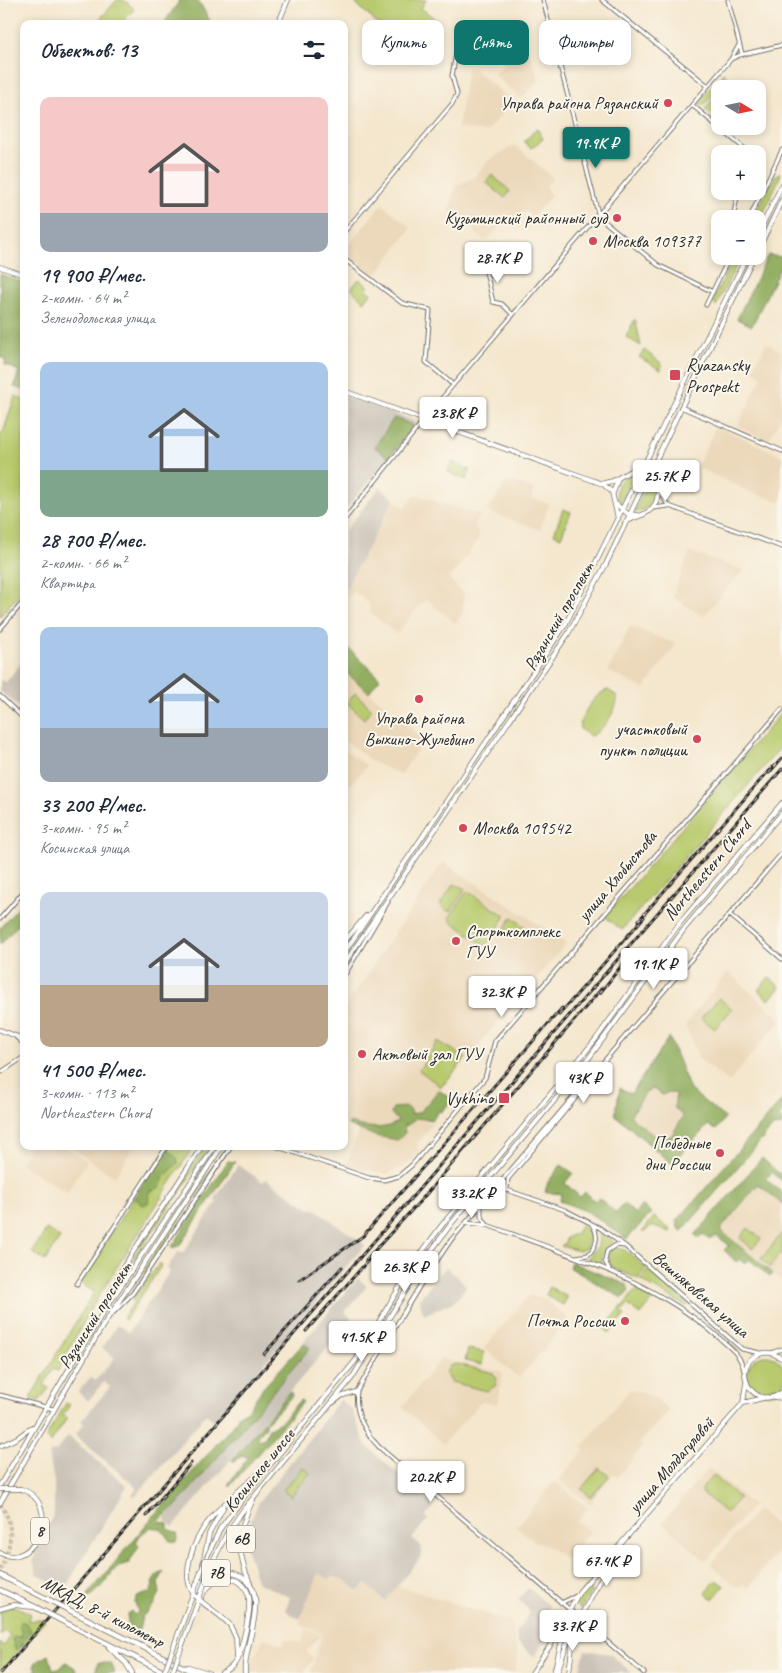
<!DOCTYPE html>
<html lang="ru">
<head>
<meta charset="utf-8">
<style>
  :root { --surface:#fff; --page:#f2f2f3; --text:#1f2937; --muted:#747a83; --accent:#0f766e }
  body { margin:0; font-family:Caveat,sans-serif; background:var(--page); color:var(--text); height:100vh; display:flex; flex-direction:column; font-size:19px; white-space:nowrap }
  * { box-sizing:border-box; margin:0 }
  p { font-size:16px; color:var(--muted) }
  .icon { flex:none; width:28px; height:28px; fill:none; stroke:currentColor; stroke-width:2; stroke-linecap:round; stroke-linejoin:round }
  .map { position:relative; flex:1; overflow:hidden }
  .side { position:absolute; left:20px; top:20px; width:328px; height:1130px; display:flex; flex-direction:column; background:var(--surface); border-radius:10px; box-shadow:0 2px 8px #0003 }
  .side>* { flex:none }
  .hud { position:absolute; left:362px; top:20px; width:344px; height:45px; display:flex; gap:10px }
  .needle { width:32px; rotate:100deg }
  .fabs { position:absolute; left:711px; top:80px; display:grid; gap:10px }
  .fabs a { display:grid; place-items:center; width:55px; height:55px; border-radius:10px; background:var(--surface); box-shadow:0 2px 8px #0003; font-size:25px }
  .price { position:absolute; translate:-50% -42px; padding:0 11px; border-radius:5px; background:#fff; color:#222; font-size:16px; line-height:32px; filter:drop-shadow(0 1px 2px #0008) }
  .price::after { content:''; position:absolute; left:50%; top:30px; width:15px; height:11px; margin-left:-8px; background:inherit; clip-path:polygon(0 0,100% 0,50% 100%) }
  .price.current { background:var(--accent); color:#fff }
  ul { padding:0; list-style:none }
  li { display:grid; align-content:center; gap:10px; height:265px; padding:0 20px }
  li span { display:grid; place-items:center; height:155px; border-radius:10px; color:#555 }
  li>.icon { margin-inline-start:auto }
  span .icon { width:90px; height:90px; fill:#fffc; stroke-width:1 }
  li b { font-size:21px }
  h2 { display:flex; justify-content:space-between; align-items:center; height:60px; padding:0 20px; font-size:21px }
  .tag { padding:0 18px; border-radius:10px; background:var(--surface); box-shadow:0 2px 8px #0003; font-size:18px; line-height:45px }
  .tag.current { background:var(--accent); color:#fff }
  .map>svg:first-child { display:block }
  .built { fill:#ecd8ba }
  .industrial { fill:#cbc3b8 }
  .green { fill:#b8ca6d; stroke:#727a4c }
  .forest { fill:#92ae60; stroke:#5e6c46; fill-rule:evenodd }
  .lines { fill:none; stroke-linecap:round; stroke-linejoin:round }
  .major-tunnel { stroke:#ccc1ad; stroke-width:4; stroke-dasharray:4 2; stroke-linecap:butt }
  .minor-casing { stroke:#716d64; stroke-width:5 }
  .major-casing { stroke:#716d64; stroke-width:5.5 }
  .highway-casing { stroke:#716d64; stroke-width:6 }
  .minor { stroke:#fff; stroke-width:3 }
  .major { stroke:#fff; stroke-width:4 }
  .highway { stroke:#fff; stroke-width:4.5 }
  .rail-casing { stroke:#2b2b2b; stroke-width:3 }
  .rail { stroke:#fbf7ec; stroke-width:1; stroke-dasharray:4; stroke-linecap:butt }
  .major-bridge-casing { stroke:#716d64; stroke-width:5.5; stroke-linecap:butt }
  .highway-bridge-casing { stroke:#716d64; stroke-width:6; stroke-linecap:butt }
  .major-bridge { stroke:#fff; stroke-width:4 }
  .highway-bridge { stroke:#fff; stroke-width:4.5 }
  .poi-dot { fill:#d1495b; stroke:#fbf7ec; stroke-width:2 }
  .labels { text-anchor:middle; dominant-baseline:central; stroke-width:4; stroke-linejoin:round; paint-order:stroke }
  .shield { fill:#fbf7ec; stroke:#696865; stroke-width:1 }
  .shield-label { font-size:16px; font-weight:bold; fill:#2b2b2b }
  .poi-label { font-size:18px; fill:#2b2b2b; stroke:#fbf7ec; text-anchor:end }
  .street-label { font-size:18px; fill:#2b2b2b; stroke:#fbf7ec }
</style>
</head>
<body>
<div class="map">
<svg width="782" height="1673" viewBox="0 0 782 1673">
  <rect width="100%" height="100%" fill="#fbf7ec"/>
  <filter id="ink" filterUnits="userSpaceOnUse"><feTurbulence type="fractalNoise" baseFrequency=".02" numOctaves="2"/><feDisplacementMap in="SourceGraphic" scale="10" xChannelSelector="R" yChannelSelector="G"/><feConvolveMatrix kernelMatrix="1 2 1 2 8 2 1 2 1" color-interpolation-filters="sRGB"/></filter>
  <filter id="wash" filterUnits="userSpaceOnUse"><feTurbulence type="fractalNoise" baseFrequency=".0096" numOctaves="4" result="noise"/><feDisplacementMap in="SourceGraphic" scale="20" xChannelSelector="R" yChannelSelector="G"/><feGaussianBlur stdDeviation="1.12" result="paint"/><feColorMatrix in="noise" values="0 0 0 0 0 0 0 0 0 0 0 0 0 0 0 0 0 1.4 0 .05"/><feComposite in="paint" operator="in"/></filter>
  <g filter="url(#wash)">
    <rect width="100%" height="100%" fill="#f4e7ce"/>
    <path class="built" d="M524 43 540 79 521 99 494 74Z
      M473 68 512 102 486 132 458 128 467 69Z
      M515 145 553 178 546 186 550 197 532 217 526 211 511 218 485 241 449 210 456 186 475 177 489 160Z
      M382 204 411 228 372 280 344 256V251Z
      M766 343 782 351V415L768 441 738 426 762 376 752 371Z
      M716 426 782 456V502L750 492 697 467Z
      M508 480 534 489 531 498 549 504 540 530 487 511Z
      M416 495 481 515 475 523 479 538 449 579 464 594 462 615 455 623 426 599 396 634 370 612 369 604 353 591 346 600 344 598V591L394 499 404 508Z
      M690 552 743 570 703 616 672 597Z
      M630 626 676 644 644 689 608 671Z
      M344 672 424 738 401 775 373 762 348 743 344 742Z
      M344 749 367 766 344 791Z
      M443 862 567 943 532 983 530 981 518 995 520 996 422 1112 418 1117 432 1124 417 1144 419 1152 407 1165 387 1174 346 1166 359 1129 344 1123V1009Z
      M728 972 781 1020 729 1082 699 1059 685 1025Z
      M656 1078 696 1110 663 1150 623 1118Z
      M31 1146H64L87 1161 67 1193 20 1163Z
      M68 1146H134L115 1177Z
      M758 1184 782 1204V1281L720 1230Z
      M529 1295 544 1298 569 1319 519 1378 484 1348Z
      M441 1359 503 1372 497 1404 482 1401 443 1444 402 1407Z
      M630 1389 654 1397 669 1410 639 1444 642 1447 617 1477 613 1474 593 1499 594 1501 591 1505 559 1480 584 1450 582 1447Z
      M709 1468 753 1505 706 1561 662 1523Z
      M555 1481 588 1508 577 1521 590 1532 565 1559 547 1545 534 1541 516 1527Z
      M758 1509 782 1531V1547L748 1588 744 1584 737 1587 710 1564Z
      M317 1572 329 1578 332 1576 346 1581 357 1591 366 1584 385 1600 398 1586 512 1622 518 1656 515 1673H311L322 1634 299 1624Z
      M307 1629 321 1635 306 1652 314 1658 303 1673H246L264 1638 283 1645 285 1639 302 1643Z"/>
    <path class="industrial" d="M344 396 415 421 417 427 344 510Z
      M380 487 394 499 344 591V532Z
      M24 660V710L0 691V679L5 683Z
      M238 1165 263 1182 266 1179 310 1209H315L365 1245 215 1421 206 1414 135 1497 132 1494 137 1488 75 1435 84 1424 81 1421 110 1387 104 1382 88 1401 78 1392 91 1377 95 1381 115 1358 102 1348 117 1325 129 1332 170 1271 167 1268 179 1251 183 1253 217 1202 214 1200Z
      M446 1267 467 1286 455 1301 424 1315 419 1299Z
      M358 1278 367 1286 345 1312 352 1319 173 1527 164 1519 311 1348 303 1342Z
      M340 1400 351 1409 366 1445 434 1507 425 1517 428 1519 412 1539 422 1547 420 1558 385 1601 366 1584 358 1591 346 1581 332 1576 329 1579 318 1573 300 1619 286 1611 290 1597 258 1583 246 1547 251 1520 259 1502Z
      M68 1436 127 1486 63 1591 37 1574 33 1561 54 1513V1482L49 1453 56 1451Z
      M528 1588 550 1606 542 1620 545 1621 544 1628 550 1631 535 1657 518 1643 516 1632 531 1612 518 1599Z
      M585 1650 610 1654 632 1673H579Z"/>
    <path class="green" d="M117 0H124L134 9 121 24H107L101 18Z
      M352 0H426L421 8 439 22 440 26 421 50 377 23Z
      M723 73 728 78 704 105H700L699 101Z
      M719 92 720 93V122L705 109Z
      M725 126H756L750 127 747 134 739 138Z
      M537 128 543 139 531 148 524 142Z
      M781 173 780 177 761 218 756 212 775 176Z
      M492 175 510 191 505 198 486 182Z
      M735 256H741L716 306 712 301Z
      M359 279 369 287 366 290 371 293 364 302 351 289Z
      M635 319 641 346 626 337Z
      M644 350 661 363V370L639 357Z
      M15 396 24 400V589L0 616V433H3Z
      M452 462 470 470 466 480 448 472Z
      M635 473 620 504C612 490 619 476 635 473Z
      M651 478C662 493 653 511 634 512Z
      M563 509 571 512 561 537 554 534Z
      M608 690 617 696C619 708 602 733 590 736L580 729C578 718 597 691 608 690Z
      M355 693 372 709 364 719 347 703Z
      M782 712V746L622 930 605 917Z
      M454 884 464 888V891L451 911H447L440 904Z
      M467 891 504 915 505 917 487 944 484 945 451 921 450 917Z
      M512 917 525 927 517 939 504 929Z
      M769 977 780 987 769 1000 758 990Z
      M719 998 732 1009 715 1029 701 1018Z
      M438 1041 466 1058 441 1087 419 1070Z
      M168 1146H194L91 1308 58 1371 53 1369 44 1385 49 1388 39 1401 30 1398 94 1292 79 1282Z
      M206 1146H211L120 1280 139 1247Z
      M227 1146H229L148 1269 131 1288Z
      M654 1217 671 1230 670 1232 651 1226 645 1232H642Z
      M580 1225 588 1231 590 1238 585 1249 579 1251 561 1246 565 1243 566 1238 577 1232Z
      M748 1228 761 1239 752 1249 740 1238Z
      M47 1229 60 1238 45 1261 32 1252Z
      M600 1231 614 1242C605 1246 599 1254 603 1265L587 1259 598 1246Z
      M782 1233V1252L770 1267 761 1259Z
      M615 1248 625 1250 646 1268 638 1279 616 1269 609 1264V1253Z
      M160 1263 162 1265 125 1320 123 1318 134 1302 132 1300Z
      M648 1269 689 1305 687 1307 640 1280Z
      M550 1287 567 1297 563 1305 546 1295Z
      M636 1290 653 1300 641 1315 628 1305 621 1312 625 1315 609 1333 604 1328Z
      M468 1349 484 1352 482 1365 465 1361Z
      M747 1375a19 19 0 1 1 38 0a19 19 0 1 1-38 0Z
      M457 1364 493 1373 497 1379 495 1386 487 1391 451 1382 446 1372 450 1366Z
      M66 1403 70 1405 63 1415 67 1418 51 1443 46 1437Z
      M303 1467 310 1473 291 1496 283 1490Z
      M599 1468 609 1476 591 1497 581 1489Z
      M713 1475 739 1498 726 1513 700 1491Z
      M716 1580 724 1586 713 1599 705 1593Z
      M587 1586 590 1587 591 1592 581 1609 574 1603Z
      M14 1606 30 1613 28 1621 40 1619 45 1621 0 1672V1643L4 1646 11 1636 4 1631 0 1636V1611Z"/>
    <path class="forest" d="M180 0H198L212 24 164 23Z
      M768 255 782 257V264L752 326 737 319Z
      M0 274 24 283V390L14 387 19 371 5 365V359L0 357Z
      M394 418 413 425 389 458 375 447Z
      M347 647 380 678 369 692 344 671V654Z
      M24 901V918L0 945V928Z
      M669 1037 690 1090 725 1118 716 1130 708 1125 672 1164 615 1115 620 1088 631 1094ZM653 1088 662 1095 669 1092 676 1094 674 1107 683 1117 671 1136 666 1137 662 1142 630 1116 647 1091Z
      M439 1090 453 1100 441 1112 438 1111 433 1120 416 1118 408 1125H404L405 1133 398 1140 375 1136 348 1125 349 1123C364 1127 385 1132 398 1121L391 1113 393 1108 406 1107 411 1110V1115L420 1112Z
      M782 1100V1113L779 1117 782 1121V1126L773 1127 682 1231 678 1228 677 1221Z
      M167 1148 177 1158 178 1163 164 1177 160 1187 149 1192 148 1203 143 1205 134 1197Z
      M762 1158 782 1176V1181L772 1172 766 1179 782 1193V1204L758 1184 720 1230 773 1274 770 1277 749 1259 745 1264 740 1259 736 1262 724 1250 729 1245 717 1236 708 1239 703 1234 699 1238 695 1235Z
      M228 1161 235 1162 179 1246 171 1248Z
      M561 1165 573 1173 565 1183 580 1197 585 1192 595 1201 599 1198 616 1213 624 1204 635 1214 642 1205 651 1213 627 1239 588 1212 560 1201 561 1194 545 1192 548 1182Z
      M571 1262 627 1285 629 1291 624 1297H620L569 1267Z
      M304 1343 310 1348 176 1506 158 1521 168 1524V1529L177 1533 178 1538 176 1542 170 1541 161 1529 151 1527 140 1535 136 1543 139 1546 129 1563C112 1566 108 1581 96 1592 93 1595 87 1598 83 1601L145 1526 235 1423 239 1415 248 1410 263 1388Z
      M289 1393H291L292 1396 266 1423V1427L259 1434 258 1440 265 1438 269 1428 282 1421 298 1402 301 1400 303 1402 229 1487V1483L248 1458 243 1455 235 1461H232L233 1459Z
      M164 1572 158 1583 160 1593 153 1606 142 1617 139 1630 129 1629 127 1614 131 1611 135 1615 138 1612 135 1602 137 1597 151 1592C154 1582 152 1576 164 1572Z
      M22 1621 28 1625 31 1631 18 1649H15L12 1639 14 1637H21L22 1632 18 1626Z
      M49 1655 53 1670 59 1669 66 1662 75 1668 77 1673H31L37 1670 34 1667 36 1662Z
      M98 1663H108L112 1665 115 1673H95Z"/>
  </g>
  <g filter="url(#ink)">
    <g class="lines">
      <path class="major-tunnel" d="M0 1504C16 1525 11 1548 0 1570"/>
      <defs>
        <path id="minor" d="M543 0 599 217 658 265 713 292
          M602 0 708 86
          M728 0 742 54
          M732 57 739 45
          M692 105 745 149V154
          M733 219 738 191
          M749 219 782 150
          M758 219 760 228
          M344 232 452 104 457 94 452 76 458 42
          M488 246 483 252V259L493 302 502 304 513 315
          M344 259 402 303 430 310 426 362 451 383
          M725 265 726 256
          M706 305 730 256
          M681 407 782 451
          M659 490 667 504
          M653 508 669 506 782 547
          M344 520 431 411 731 59 740 55 782 45
          M0 629 24 601
          M0 696 24 719
          M730 915 782 959
          M0 919 24 891
          M344 976 388 902
          M16 1037 24 1044
          M0 1073 24 1057
          M275 1146 369 1178 384 1180 399 1176 412 1165 485 1078 495 1041 501 1034 782 709
          M507 1190 508 1179 595 1075
          M493 1192 507 1190 565 1210 600 1228 625 1246 742 1349 760 1353
          M481 1207V1216L486 1223
          M467 1223 487 1225C569 1255 650 1278 717 1336 729 1347 741 1354 744 1371
          M576 1257 588 1255C596 1247 600 1235 592 1225
          M609 1269 605 1261 607 1251 616 1245 624 1246
          M77 1284 167 1146
          M111 1315 133 1293 231 1146
          M771 1353 782 1349
          M0 1395 53 1409
          M333 1403 342 1396 357 1391
          M561 1603 576 1596
          M644 1673 379 1447C365 1432 354 1412 357 1391L419 1287 451 1240 782 853"/>
        <path id="major" d="M278 24 288 0
          M758 234 782 185
          M758 250 782 200
          M0 267 24 275
          M344 391 603 484 612 492 618 519
          M633 470 645 472 655 481
          M604 483 613 481 646 462
          M613 493 618 479
          M616 504 628 514 638 515
          M625 523C631 518 639 517 646 513 665 502 656 482 653 466
          M344 942 366 916
          M344 953 565 625 747 256
          M344 964 568 634 606 564 754 256
          M0 1030 24 1039
          M105 1306 122 1269 202 1146
          M782 1359C776 1354 768 1351 760 1354 728 1365 753 1414 782 1392
          M774 1397 782 1398
          M743 1403 746 1383
          M0 1446 17 1438 32 1427
          M0 1485 102 1314 215 1146
          M0 1503 102 1327 222 1146
          M220 1529 246 1494 356 1360 414 1263 442 1225 596 1039 679 924 782 803
          M227 1533 244 1509 352 1378 426 1258 451 1224 580 1070 685 928 782 813
          M0 1553C34 1571 65 1504 21 1489
          M190 1558C200 1519 233 1496 262 1471
          M203 1564 209 1534 223 1508
          M250 1583C236 1552 237 1531 253 1500
          M0 1609 14 1605 32 1607
          M230 1625 236 1638 237 1657
          M532 1673 565 1623
          M554 1673 569 1611 579 1592 743 1403 767 1397
          M557 1673 569 1637 617 1550
          M569 1673 574 1631"/>
        <path id="highway" d="M0 1575 45 1598
          M0 1590 37 1608
          M195 1593C200 1583 206 1576 217 1573 225 1571 232 1572 240 1576 273 1592 242 1646 245 1673
          M201 1598C209 1577 238 1569 248 1593 253 1605 242 1654 234 1664 231 1668 226 1671 222 1673
          M81 1616 195 1673
          M72 1626 166 1673
          M109 1647 126 1663 132 1673
          M188 1667 208 1673"/>
      </defs>
      <use href="#minor" class="minor-casing"/>
      <use href="#major" class="major-casing"/>
      <use href="#highway" class="highway-casing"/>
      <use href="#minor" class="minor"/>
      <use href="#major" class="major"/>
      <use href="#highway" class="highway"/>
      <defs>
        <path id="rail" d="M769 773 782 758
          M639 920 772 767
          M600 993 629 956
          M559 1015 644 917
          M366 1260 422 1199 602 988
          M299 1280 363 1236 562 1008
          M306 1331 372 1256
          M264 1354 342 1267
          M146 1516 191 1463
          M1 1673 782 769"/>
      </defs>
      <use href="#rail" class="rail-casing"/>
      <use href="#rail" class="rail"/>
      <defs>
        <path id="major-bridge" d="M0 1489H21
          M190 1558C180 1600 206 1600 230 1625
          M164 1673 205 1561 220 1529
          M172 1673 212 1563 227 1533"/>
        <path id="highway-bridge" d="M45 1598 81 1616
          M37 1608 72 1626"/>
      </defs>
      <use href="#major-bridge" class="major-bridge-casing"/>
      <use href="#highway-bridge" class="highway-bridge-casing"/>
      <use href="#major-bridge" class="major-bridge"/>
      <use href="#highway-bridge" class="highway-bridge"/>
    </g>
  </g>
  <g class="poi-dot">
    <circle cx="668" cy="103" r="5"/>
    <circle cx="617" cy="218" r="5"/>
    <circle cx="593" cy="241" r="5"/>
    <rect x="669" y="369" width="12" height="12" rx="2.5"/>
    <circle cx="419" cy="699" r="5"/>
    <circle cx="697" cy="739" r="5"/>
    <circle cx="463" cy="828" r="5"/>
    <circle cx="456" cy="941" r="5"/>
    <circle cx="362" cy="1054" r="5"/>
    <rect x="498" y="1092" width="12" height="12" rx="2.5"/>
    <circle cx="720" cy="1153" r="5"/>
    <circle cx="625" cy="1321" r="5"/>
  </g>
  <g class="labels">
    <g class="shield">
      <rect x="31" y="1517.5" width="18" height="27" rx="4"/>
      <rect x="227" y="1525.5" width="28" height="27" rx="4"/>
      <rect x="202" y="1559.5" width="28" height="27" rx="4"/>
    </g>
    <g class="shield-label">
      <text x="40" y="1531">8</text>
      <text x="241" y="1539">6B</text>
      <text x="216" y="1573">7B</text>
    </g>
    <g class="poi-label">
      <text x="658" y="103">Управа района Рязанский</text>
      <text x="607" y="218">Кузьминский районный суд</text>
      <text x="603" y="241" text-anchor="start">Москва 109377</text>
      <text x="686" y="365" text-anchor="start">Ryazansky<tspan x="686" dy="21">Prospekt</tspan></text>
      <text x="419" y="718" text-anchor="middle">Управа района<tspan x="419" dy="21">Выхино-Жулебино</tspan></text>
      <text x="687" y="729">участковый<tspan x="687" dy="21">пункт полиции</tspan></text>
      <text x="473" y="828" text-anchor="start">Москва 109542</text>
      <text x="466" y="931" text-anchor="start">Спорткомплекс<tspan x="466" dy="21">ГУУ</tspan></text>
      <text x="372" y="1054" text-anchor="start">Актовый зал ГУУ</text>
      <text x="493" y="1098">Vykhino</text>
      <text x="710" y="1143">Победные<tspan x="710" dy="21">дни России</tspan></text>
      <text x="615" y="1321">Почта России</text>
    </g>
    <g class="street-label">
      <text transform="translate(559 616) rotate(-60)">Рязанский проспект</text>
      <text transform="translate(707 870) rotate(-50)">Northeastern Chord</text>
      <text transform="translate(617 876) rotate(-50)">улица Хлобыстова</text>
      <text transform="translate(701 1294) rotate(41)">Вешняковская улица</text>
      <text transform="translate(95 1315) rotate(-58)">Рязанский проспект</text>
      <text transform="translate(671 1465) rotate(-49)">улица Молдагуловой</text>
      <text transform="translate(259 1470) rotate(-51)">Косинское шоссе</text>
      <text transform="translate(103 1612) rotate(27)">МКАД, 8-й километр</text>
    </g>
  </g>
</svg>
<div class="fabs">
<a><svg class="needle" viewBox="-14 -14 28 28"><path d="M0-13l5 13h-10z" fill="#e53935"/><path d="M0 13l5-13h-10z" fill="#747a83"/></svg></a>
<a>+</a>
<a>−</a>
</div>
<b class="price current" style="left:596px;top:169px">19.9K ₽</b>
<b class="price" style="left:498px;top:284px">28.7K ₽</b>
<b class="price" style="left:453px;top:439px">23.8K ₽</b>
<b class="price" style="left:666px;top:502px">25.7K ₽</b>
<b class="price" style="left:654px;top:990px">19.1K ₽</b>
<b class="price" style="left:502px;top:1018px">32.3K ₽</b>
<b class="price" style="left:584px;top:1104px">43K ₽</b>
<b class="price" style="left:472px;top:1219px">33.2K ₽</b>
<b class="price" style="left:405px;top:1293px">26.3K ₽</b>
<b class="price" style="left:362px;top:1363px">41.5K ₽</b>
<b class="price" style="left:431px;top:1503px">20.2K ₽</b>
<b class="price" style="left:607px;top:1587px">67.4K ₽</b>
<b class="price" style="left:573px;top:1652px">33.7K ₽</b>
<div class="hud">
<a class="tag">Купить</a>
<a class="tag current">Снять</a>
<a class="tag">Фильтры</a>
</div>
<section class="side">
<h2>Объектов: 13<svg class="icon" aria-label="filters" viewBox="0 0 24 24"><path d="M4 7h16M4 17h16"/><circle cx="9" cy="7" r="2"/><circle cx="15" cy="17" r="2"/></svg></h2>
<ul>
<li><span style="background:linear-gradient(#f6c9c9 75%,#9aa5b1 0)"><svg class="icon" aria-label="home" viewBox="0 0 24 24"><path d="M3 11l9-7 9 7M6 9v11h12V9"/></svg></span><div><b>19 900 ₽/мес.</b><p>2-комн. · 64 m²</p><p>Зеленодольская улица</p></div></li>
<li><span style="background:linear-gradient(#a9c7e8 70%,#7fa58c 0)"><svg class="icon" aria-label="home" viewBox="0 0 24 24"><path d="M3 11l9-7 9 7M6 9v11h12V9"/></svg></span><div><b>28 700 ₽/мес.</b><p>2-комн. · 66 m²</p><p>Квартира</p></div></li>
<li><span style="background:linear-gradient(#a9c7e8 65%,#9aa5b1 0)"><svg class="icon" aria-label="home" viewBox="0 0 24 24"><path d="M3 11l9-7 9 7M6 9v11h12V9"/></svg></span><div><b>33 200 ₽/мес.</b><p>3-комн. · 95 m²</p><p>Косинская улица</p></div></li>
<li><span style="background:linear-gradient(#c9d6e8 60%,#b9a48a 0)"><svg class="icon" aria-label="home" viewBox="0 0 24 24"><path d="M3 11l9-7 9 7M6 9v11h12V9"/></svg></span><div><b>41 500 ₽/мес.</b><p>3-комн. · 113 m²</p><p>Northeastern Chord</p></div></li>
</ul>
</section>
</div>
</body>
</html>
